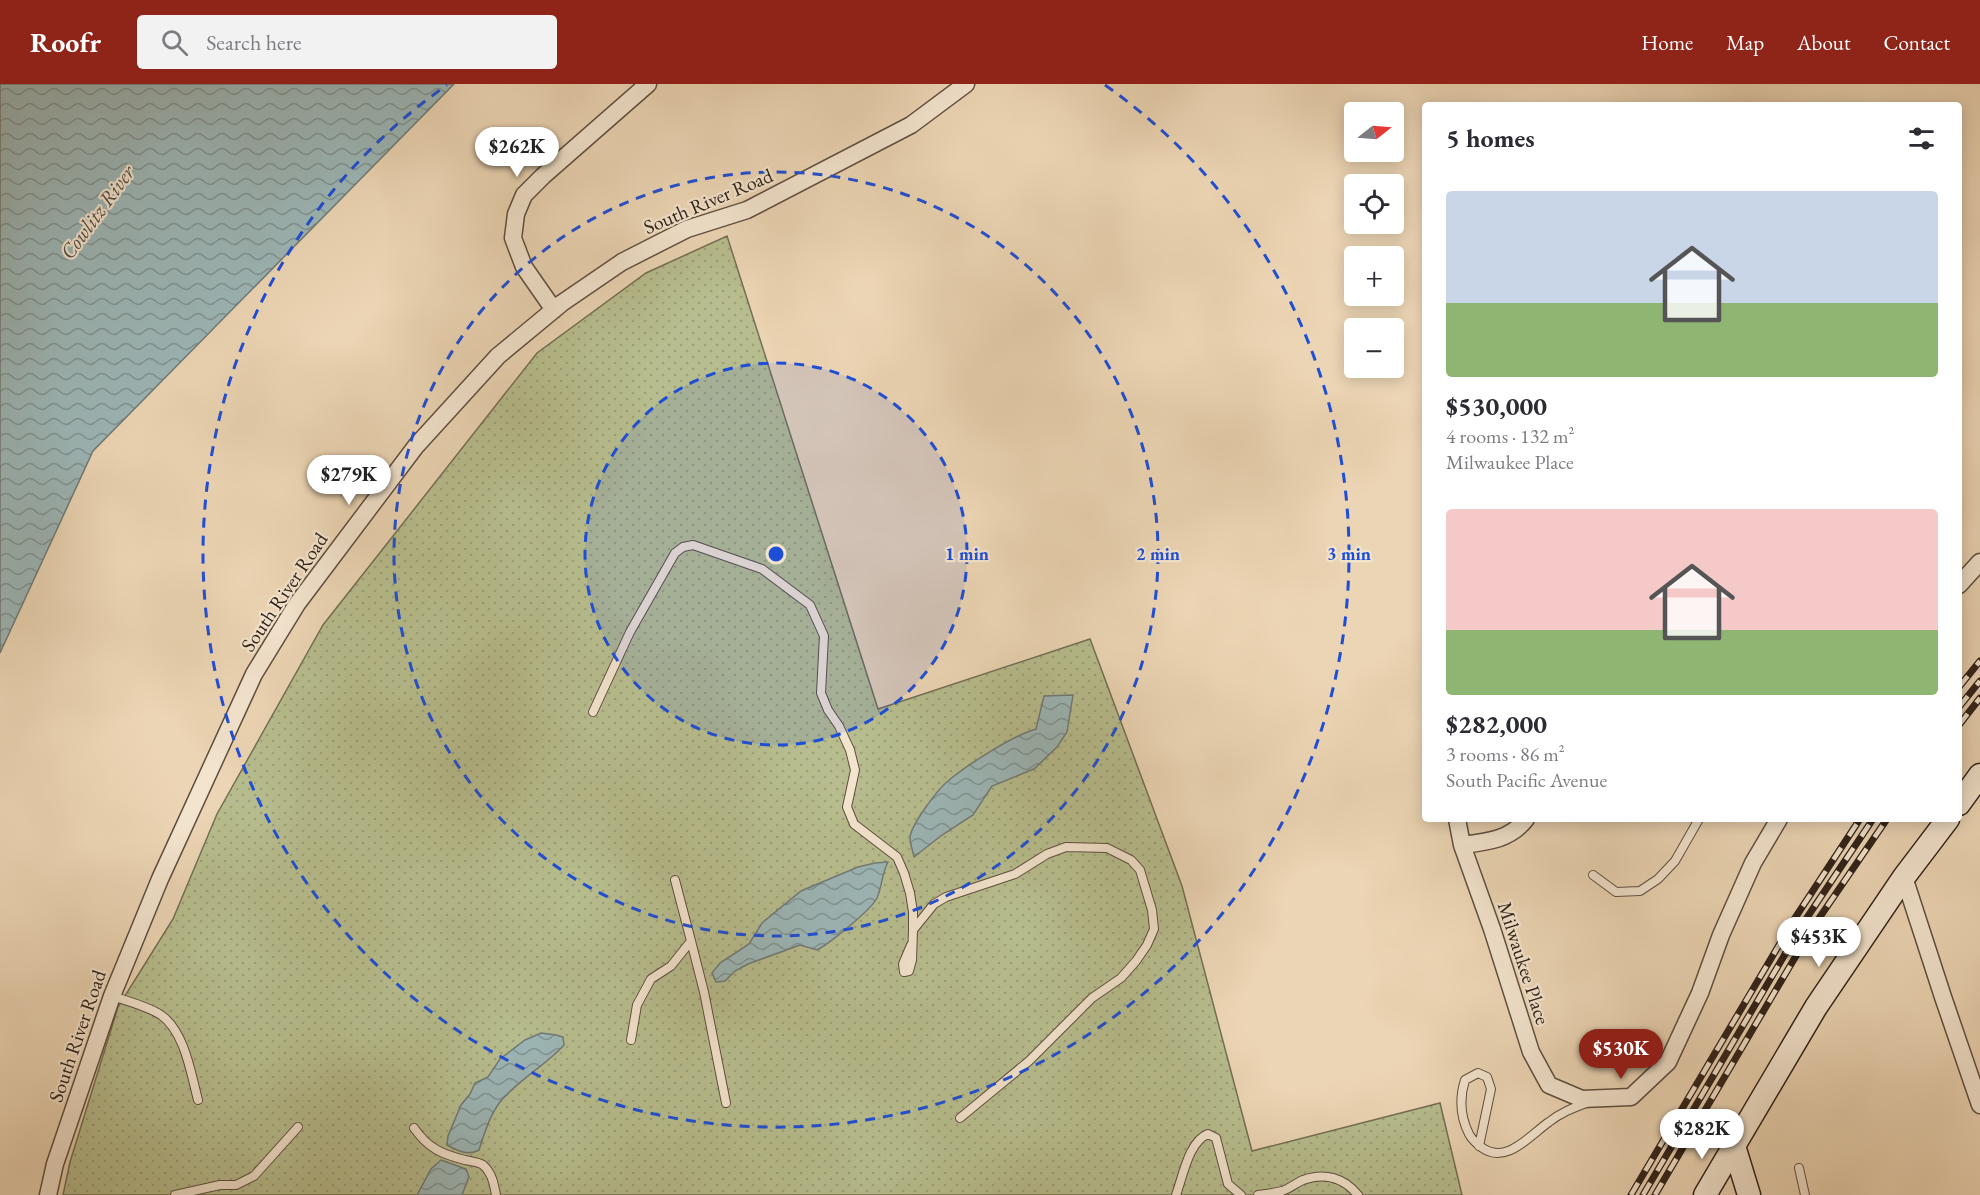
<!DOCTYPE html>
<html lang="en">
<head>
<meta charset="utf-8">
<style>
  :root { --surface:#fff; --page:#f2f2f3; --text:#2b2b33; --muted:#7c7c81; --accent:#8f2418 }
  body { margin:0; font-family:"EB Garamond",serif; background:var(--page); color:var(--text); height:100vh; display:flex; flex-direction:column; font-size:22px; white-space:nowrap }
  * { box-sizing:border-box; margin:0 }
  p { font-size:20px; color:var(--muted) }
  .icon { flex:none; width:33px; height:33px; fill:none; stroke:currentColor; stroke-width:2; stroke-linecap:round; stroke-linejoin:round }
  .map { position:relative; flex:1; overflow:hidden }
  .sheet { position:absolute; left:1422px; top:18px; width:540px; height:720px; display:flex; flex-direction:column; background:var(--surface); border-radius:6px; box-shadow:0 3px 15px #0003 }
  .sheet>* { flex:none }
  .needle { width:39px; rotate:73deg }
  .tools { position:absolute; left:1344px; top:18px; display:grid; gap:12px }
  .tools a { display:grid; place-items:center; width:60px; height:60px; border-radius:6px; background:var(--surface); box-shadow:0 3px 15px #0003; font-size:30px }
  .price { position:absolute; translate:-50% -51px; padding:0 14px; border-radius:21px; background:#fff; color:#222; font-size:20px; line-height:39px; filter:drop-shadow(0 2px 3px #0008) }
  .price::after { content:''; position:absolute; left:50%; top:36px; width:18px; height:14px; margin-left:-9px; background:inherit; clip-path:polygon(0 0,100% 0,50% 100%) }
  .price.active { background:var(--accent); color:#fff }
  ul { padding:0; list-style:none }
  li { display:grid; align-content:center; gap:12px; height:318px; padding:0 24px }
  li span { display:grid; place-items:center; height:186px; border-radius:6px; color:#555 }
  li>.icon { margin-inline-start:auto }
  span .icon { width:108px; height:108px; fill:#fffc; stroke-width:1 }
  li b { font-size:26px }
  h2 { display:flex; justify-content:space-between; align-items:center; height:72px; padding:0 24px; font-size:26px }
  header { display:flex; align-items:center; gap:36px; box-sizing:border-box; height:84px; padding:0 30px; background:var(--accent); color:#fff }
  header strong { font-size:28px }
  nav { display:flex; gap:33px; margin-inline-start:auto; font-size:21px }
  .search { width:420px; height:54px; background:var(--page); display:flex; align-items:center; gap:15px; box-sizing:border-box; padding:0 21px; border-radius:6px; color:var(--muted); font-size:22px }
  .map>svg:first-child { display:block }
  .grass { fill:url(#grass-dots); stroke:#736f54; stroke-width:1.5 }
  .water { fill:url(#water-waves); stroke:#707a77; stroke-width:1.5 }
  .lines { fill:none; stroke-linecap:round; stroke-linejoin:round }
  .lane-casing { stroke:#5e4e40; stroke-width:10 }
  .street-casing { stroke:#5e4e40; stroke-width:19 }
  .secondary-casing { stroke:#2f2119; stroke-width:25 }
  .lane { stroke:#f3e4ce; stroke-width:8 }
  .street { stroke:#f3e4ce; stroke-width:16 }
  .secondary { stroke:#f3e4ce; stroke-width:22 }
  .rail-casing { stroke:#2f2119; stroke-width:7 }
  .rail { stroke:#f3e4ce; stroke-width:4.5; stroke-dasharray:14; stroke-linecap:butt }
  .ring { fill:none; stroke:#1d4ed8; stroke-width:3; stroke-dasharray:10 8 }
  .labels { text-anchor:middle; dominant-baseline:central; stroke-width:4.5; stroke-linejoin:round; paint-order:stroke }
  .street-label { font-size:20px; fill:#2f2119; stroke:#f3e4ce }
  .water-label { font-size:21px; font-style:italic; fill:#504e48; stroke:#f3e4ce }
  .centre { fill:#1d4ed8; stroke:#f3e4ce; stroke-width:3 }
  .ring-label { font-size:18px; text-anchor:middle; font-weight:bold; fill:#1d4ed8; stroke:#f3e4ce; stroke-width:4.5; stroke-linejoin:round; paint-order:stroke }
</style>
</head>
<body>
<header>
<strong>Roofr</strong>
<div class="search"><svg class="icon" aria-label="search" viewBox="0 0 24 24"><circle cx="10" cy="10" r="6"/><path d="M15 15l6 6"/></svg>Search here</div>
<nav><a>Home</a><a>Map</a><a>About</a><a>Contact</a></nav>
</header>
<div class="map">
<svg width="1980" height="1111" viewBox="0 0 1980 1111">
  <defs>
    <pattern id="grass-dots" width="8" height="8" patternUnits="userSpaceOnUse" patternTransform="scale(1.5)"><rect width="8" height="8" fill="#b7bd8e"/><path d="M2 2h.1M6 6h.1" fill="none" stroke="#9ea27a" stroke-width="1.8" stroke-linecap="round"/></pattern>
    <pattern id="water-waves" width="16" height="10" patternUnits="userSpaceOnUse" patternTransform="scale(1.5)"><rect width="16" height="10" fill="#9cb6b6"/><path d="M0 5q4-4 8 0t8 0" fill="none" stroke="#809493"/></pattern>
  </defs>
  <rect width="100%" height="100%" fill="#ecd5b4"/>
  <filter id="stains"><feTurbulence type="fractalNoise" baseFrequency=".00333" numOctaves="4"/><feColorMatrix values="0 0 0 0 .2 0 0 0 0 .09 0 0 0 0 .02 0 0 0 .5 -.17"/></filter>
  <radialGradient id="worn" r=".72"><stop offset=".6" stop-color="#630" stop-opacity="0"/><stop offset="1" stop-color="#630" stop-opacity=".3"/></radialGradient>
  <path class="grass" d="M727 152 878 625 1090 555 1182 802 1252 1067 1440 1019 1462 1111H63L70 1078 118 923 173 835 217 730 323 541 537 269 646 189Z"/>
  <path class="water" d="M0 0H454L93 367 0 569Z
    M1073 611 1067 648 1057 663 1034 685 992 702 973 731 942 751 914 773C913 767 910 760 910 754 910 742 938 705 948 697 967 681 1012 652 1036 645L1044 612Z
    M888 778C882 789 882 802 877 814 871 826 830 859 817 866L800 861 748 880 735 887 725 897 716 898 712 889 720 879 749 860 762 839 801 807 858 783 875 779Z
    M541 949 556 951 563 953 564 961C545 982 518 996 500 1018 490 1031 484 1050 479 1066 468 1072 458 1067 447 1061L448 1052 461 1021 470 1010 475 999 488 993 500 975 525 956Z
    M441 1076 466 1085 469 1093 462 1111H417L431 1085Z"/>
  <g class="lines">
    <defs>
      <path id="lane" d="M593 628 630 548 675 469 683 463 693 461 762 485 810 521 824 552 821 609 828 626 839 642 850 666 855 686 847 723 854 740 897 773 904 789 910 809 913 828V846
        M1593 791 1616 808 1640 807 1658 795 1675 777 1699 735
        M691 857 704 908 726 1019
        M911 861 903 880 904 888 909 887 912 876 913 846 934 820 946 813 1015 790 1047 770 1066 763 1107 764 1131 776 1140 786 1152 826 1154 845 1147 861 1136 877 1121 894 1092 914 1029 977 960 1034
        M112 912C127 917 147 922 161 931 185 948 191 990 198 1016
        M631 956 637 921 651 895 671 882 691 857 675 796
        M414 1044C428 1064 441 1070 465 1076 470 1077 479 1078 483 1081 492 1089 494 1100 496 1111
        M1479 1062 1491 1005 1487 993 1478 989 1465 996C1459 1015 1460 1032 1469 1050 1472 1056 1476 1059 1481 1063 1506 1082 1530 1051 1549 1038 1560 1029 1573 1024 1586 1019
        M1799 1084 1805 1111
        M175 1111 220 1101H236L254 1092 298 1043
        M1176 1111C1183 1092 1189 1057 1208 1050L1216 1054 1228 1100 1241 1111
        M1258 1111C1266 1110 1274 1109 1282 1107 1289 1105 1296 1099 1303 1096 1325 1088 1344 1094 1358 1111"/>
      <path id="street" d="M554 226 524 183 513 154 516 130 524 111 543 92 648 0
        M1959 501 1980 478
        M1457 735 1462 761 1492 845 1531 968 1549 1001 1582 1015 1631 1013 1668 978 1700 909 1721 851 1753 779 1779 735
        M1462 761C1487 758 1510 756 1526 735
        M1904 793 1943 913 1980 1021
        M48 1111 55 1080 112 912 160 795 254 590 297 520 416 362 498 272 562 219 622 178 687 145 747 126 911 41 966 0"/>
      <path id="secondary" d="M1959 720 1980 691
        M1734 1062 1749 1111
        M1705 1111 1816 923 1904 793 1948 735"/>
    </defs>
    <use href="#lane" class="lane-casing"/>
    <use href="#street" class="street-casing"/>
    <use href="#secondary" class="secondary-casing"/>
    <use href="#lane" class="lane"/>
    <use href="#street" class="street"/>
    <use href="#secondary" class="secondary"/>
    <defs>
      <path id="rail" d="M1959 603 1980 577
        M1959 623 1980 597
        M1959 641 1980 614
        M1631 1111 1795 834 1860 735
        M1643 1111 1804 838 1873 735
        M1655 1111 1813 843 1887 735"/>
    </defs>
    <use href="#rail" class="rail-casing"/>
    <use href="#rail" class="rail"/>
  </g>
  <circle cx="776" cy="470" r="191" fill="#1d4ed8" fill-opacity=".12"/>
  <g class="ring">
    <circle cx="776" cy="470" r="191"/>
    <circle cx="776" cy="470" r="382"/>
    <path d="M1105 1A573 573 0 1 1 447 1"/>
  </g>
  <g class="labels">
    <g class="street-label">
      <text transform="translate(708 117) rotate(-23)">South River Road</text>
      <text transform="translate(284 508) rotate(-56)">South River Road</text>
      <text transform="translate(1524 879) rotate(72)">Milwaukee Place</text>
      <text transform="translate(77 952) rotate(-71)">South River Road</text>
    </g>
    <g class="water-label">
      <text transform="translate(97 128) rotate(-54)">Cowlitz River</text>
    </g>
  </g>
  <circle cx="776" cy="470" r="9" class="centre"/>
  <g class="ring-label">
    <text x="967" y="476">1 min</text>
    <text x="1158" y="476">2 min</text>
    <text x="1349" y="476">3 min</text>
  </g>
  <rect width="100%" height="100%" filter="url(#stains)"/>
  <rect width="100%" height="100%" fill="url(#worn)"/>
</svg>
<div class="tools">
<a><svg class="needle" viewBox="-14 -14 28 28"><path d="M0-13l5 13h-10z" fill="#e53935"/><path d="M0 13l5-13h-10z" fill="#7c7c81"/></svg></a>
<a><svg class="icon" aria-label="locate" viewBox="0 0 24 24"><circle cx="12" cy="12" r="6"/><path d="M12 2v4M12 18v4M2 12h4M18 12h4"/></svg></a>
<a>+</a>
<a>−</a>
</div>
<b class="price" style="left:517px;top:94px">$262K</b>
<b class="price" style="left:349px;top:422px">$279K</b>
<b class="price" style="left:1819px;top:884px">$453K</b>
<b class="price active" style="left:1621px;top:996px">$530K</b>
<b class="price" style="left:1702px;top:1076px">$282K</b>
<section class="sheet">
<h2>5 homes<svg class="icon" aria-label="filters" viewBox="0 0 24 24"><path d="M4 7h16M4 17h16"/><circle cx="9" cy="7" r="2"/><circle cx="15" cy="17" r="2"/></svg></h2>
<ul>
<li><span style="background:linear-gradient(#c9d6e8 60%,#8fb573 0)"><svg class="icon" aria-label="home" viewBox="0 0 24 24"><path d="M3 11l9-7 9 7M6 9v11h12V9"/></svg></span><div><b>$530,000</b><p>4 rooms · 132 m²</p><p>Milwaukee Place</p></div></li>
<li><span style="background:linear-gradient(#f6c9c9 65%,#8fb573 0)"><svg class="icon" aria-label="home" viewBox="0 0 24 24"><path d="M3 11l9-7 9 7M6 9v11h12V9"/></svg></span><div><b>$282,000</b><p>3 rooms · 86 m²</p><p>South Pacific Avenue</p></div></li>
</ul>
</section>
</div>
</body>
</html>
